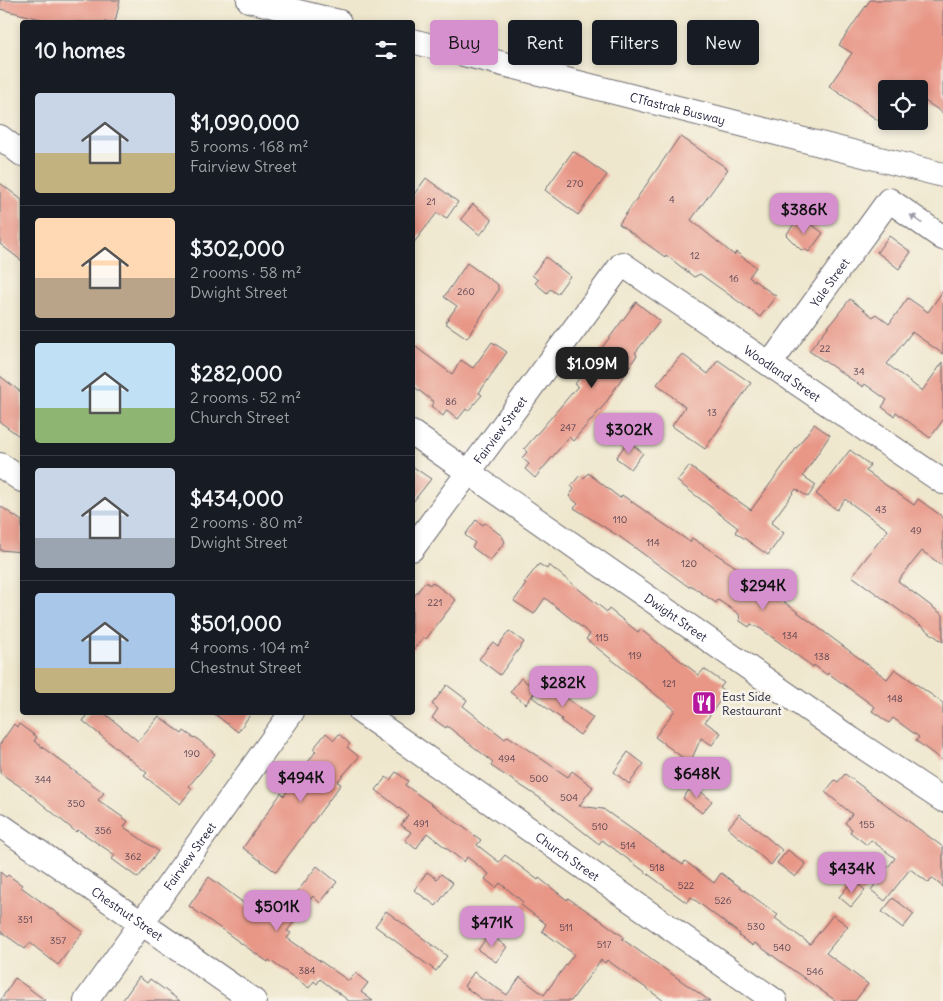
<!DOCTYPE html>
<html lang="en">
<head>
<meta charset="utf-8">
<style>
  :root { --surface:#171b24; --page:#242831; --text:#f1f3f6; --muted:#9ea1a6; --line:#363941; --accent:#d690ce }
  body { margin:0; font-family:Delius,sans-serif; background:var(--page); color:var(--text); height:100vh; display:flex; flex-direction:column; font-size:19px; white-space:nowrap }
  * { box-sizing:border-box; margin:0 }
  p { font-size:16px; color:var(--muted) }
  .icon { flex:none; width:28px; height:28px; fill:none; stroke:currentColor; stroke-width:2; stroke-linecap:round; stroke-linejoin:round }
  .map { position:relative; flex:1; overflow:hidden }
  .sheet { position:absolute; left:20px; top:20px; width:395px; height:695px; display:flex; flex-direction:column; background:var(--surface); border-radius:5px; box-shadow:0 2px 8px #0003 }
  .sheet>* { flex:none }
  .hud { position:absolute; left:430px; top:20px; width:438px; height:45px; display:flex; gap:10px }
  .fabs { position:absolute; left:878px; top:80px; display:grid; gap:10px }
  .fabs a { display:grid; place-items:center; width:50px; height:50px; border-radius:5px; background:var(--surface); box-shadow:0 2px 8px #0003; font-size:25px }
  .price { position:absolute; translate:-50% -42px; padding:0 11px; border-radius:10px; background:var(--accent); color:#111; font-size:16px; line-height:32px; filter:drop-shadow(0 1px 2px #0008) }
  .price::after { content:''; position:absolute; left:50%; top:30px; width:15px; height:11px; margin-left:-8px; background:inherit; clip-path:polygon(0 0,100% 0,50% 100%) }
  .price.selected { background:#222; color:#fff }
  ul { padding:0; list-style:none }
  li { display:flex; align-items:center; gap:15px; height:125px; padding:0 15px }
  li+li { border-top:1px solid var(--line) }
  li span { display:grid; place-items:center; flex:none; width:140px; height:100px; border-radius:5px; color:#555 }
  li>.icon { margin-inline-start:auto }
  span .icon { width:60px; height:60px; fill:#fffc; stroke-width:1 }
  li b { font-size:21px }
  h2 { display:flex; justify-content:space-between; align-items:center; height:60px; padding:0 15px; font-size:21px }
  .tag { padding:0 18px; border-radius:5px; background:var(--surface); box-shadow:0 2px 8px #0003; font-size:18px; line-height:45px }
  .tag.selected { background:var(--accent); color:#111 }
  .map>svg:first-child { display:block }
  .building { fill:#e89787 }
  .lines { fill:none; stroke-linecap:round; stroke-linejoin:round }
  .minor-casing { stroke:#6a676e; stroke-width:26 }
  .minor { stroke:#fff; stroke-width:24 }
  .oneway { fill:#9c9ca7 }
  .labels { text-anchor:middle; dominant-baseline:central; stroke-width:5; stroke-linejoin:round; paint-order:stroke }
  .number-label { font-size:10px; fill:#543f4e }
  .street-label { font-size:12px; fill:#22223b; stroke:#f7f3e8 }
  .poi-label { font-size:12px; fill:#22223b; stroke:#f7f3e8; text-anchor:start }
</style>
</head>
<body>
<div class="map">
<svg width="943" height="1001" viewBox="0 0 943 1001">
  <rect width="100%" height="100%" fill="#f7f3e8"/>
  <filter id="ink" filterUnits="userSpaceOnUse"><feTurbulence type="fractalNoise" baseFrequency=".02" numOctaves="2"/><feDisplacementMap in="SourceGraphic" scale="10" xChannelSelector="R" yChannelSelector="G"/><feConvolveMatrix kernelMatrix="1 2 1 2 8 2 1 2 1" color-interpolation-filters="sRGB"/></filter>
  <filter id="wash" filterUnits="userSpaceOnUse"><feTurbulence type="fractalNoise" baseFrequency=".0096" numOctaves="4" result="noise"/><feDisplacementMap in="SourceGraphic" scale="20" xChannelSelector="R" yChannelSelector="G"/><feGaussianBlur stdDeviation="1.12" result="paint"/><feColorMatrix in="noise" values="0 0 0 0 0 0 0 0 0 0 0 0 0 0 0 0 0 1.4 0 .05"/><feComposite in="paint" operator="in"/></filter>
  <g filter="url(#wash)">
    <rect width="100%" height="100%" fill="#efe7cd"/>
    <g id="blocks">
      <path class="building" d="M0 0H120L115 22H53L0 9Z
        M870 0H943V113L919 97V89H886V126L829 86 852 53 839 45Z
        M680 136 728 169 691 220 734 255 736 252 756 267 749 277 776 296 760 317 700 274 694 277 666 255 665 257 619 224Z
        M573 151 607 175 578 215 545 190Z
        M426 178 458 202 447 218 437 213 412 245V197Z
        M0 183 22 200V261L0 244Z
        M473 204 492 220 480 235 461 219Z
        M800 216 823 233 809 252 804 249 801 250 786 235Z
        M889 236 911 252 899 269 877 252Z
        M546 257 570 276 557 294 550 289 547 293 535 283 538 280 532 275Z
        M467 263 498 285V291L467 338 445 323 457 306 444 297Z
        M943 291V354L912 332 887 364 922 391 943 362V420L930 438 896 412 894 416 882 407 887 400 865 384 863 387 809 351 850 299 873 317 876 314 889 324 908 298 928 312Z
        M636 302 660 321 635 353 637 355 605 404 573 441 569 437 535 478 525 469 529 464 522 458 527 452 524 449 578 386 575 384Z
        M492 342 507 352 479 393 482 395 468 411 466 409 458 419 447 410 443 416 431 406 434 402 413 386V345L452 374 461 360 473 368Z
        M682 354 708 374 718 360 751 383 705 449 672 426 685 407 657 384Z
        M0 376 22 393V438L0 422Z
        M814 424 830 435 803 476 816 485 808 497 796 489 771 523 784 533 768 555 735 532 738 528 677 481 689 466 751 510Z
        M628 441 643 453 631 469 616 458Z
        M850 450 870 465 866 471 914 505 918 499 943 517V566L922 551 898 581 943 615V642L852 576 888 530 845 499 837 510 816 494Z
        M412 466 431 479 412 503Z
        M588 473 620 498 622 495 690 542 692 538 748 575 887 679 895 669 943 703V761L916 741 919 737 893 718 889 723 872 711 875 707 828 673 827 675 814 665 813 667 761 629 751 624 749 627 740 621 739 614 718 600 716 603 690 585 689 587 620 537 574 508 578 504 569 496 574 489 571 486 580 475 584 478Z
        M0 506 22 521V552L0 550Z
        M476 520 483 525 485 523 502 536 505 542 490 561 472 547 475 543 465 535Z
        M539 564 547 569 549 565 607 612 609 609 638 632 640 629 699 675 704 669 724 683 720 688 726 692 705 722 721 733 712 745 701 738 690 763 655 737 675 710 586 639 590 634 545 598 534 614 514 601 526 584 524 583Z
        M425 582 430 585 432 582 456 600 426 639 424 637 412 651V599Z
        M509 631 524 642 500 675 479 659 493 642 498 646Z
        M521 678 536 690 526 704 510 692Z
        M543 680 593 718 580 735 561 721 562 719 532 697Z
        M447 685 467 700 463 706 505 739 508 736 568 777 572 771 593 787 579 806 603 809 683 865 685 861 714 883 721 873 778 915 775 918 810 944 833 915 848 926 826 953 868 984 855 1001H836L755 943 753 946 739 936 740 934 691 897 687 903 602 840 599 844 540 798 491 766 493 762 447 726 446 728 432 718 438 709 432 704Z
        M90 712H103L138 741 159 716 182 734 184 731 194 738 195 737 215 754 189 786 192 789 180 804 144 776 147 773 83 721Z
        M212 712H252L238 732Z
        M14 724 17 727 19 724 37 737 34 741 104 793 98 800 128 821 124 827 158 851 138 878 112 859 115 855 78 830 76 832 24 789 0 773V744Z
        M326 733 334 740 339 734 350 744 347 747 359 757 337 782 341 784 276 872 243 848 281 793 284 796 316 751 313 749Z
        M628 752 644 764 629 784 614 772Z
        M396 772 408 781 405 785 481 840 477 845 499 862 505 855 538 880 539 878 567 900 568 898 602 921 624 937 622 939 710 1001H664L607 960 605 963 601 960 571 1001H484L464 986 474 972 507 995 520 977 544 995 574 954 542 931 546 924 521 905 523 902 500 883 496 888 485 879 489 874 467 857 464 862 427 833 416 849 405 840 411 832 401 825 408 815 376 790 386 777 390 780Z
        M845 774 943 847V887L932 878 929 883 910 869 885 901 871 890 895 858 871 840 867 845 850 832 852 829 845 823 852 814 825 792 835 780 838 782Z
        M693 785 712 801 702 813 683 798Z
        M739 814 782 850 771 865 728 828Z
        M788 850 806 864 795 877 777 863Z
        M317 866 337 882 320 903 313 896 287 931 291 933 287 938 349 981 355 973 368 983 361 992 373 1001H349L320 979 317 984 314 981 309 988 269 960 268 962 245 946 189 906 209 877 249 907 251 904 275 921Z
        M0 872 6 877 8 875 22 885 21 887 83 932 58 965 30 943 25 949 0 931Z
        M427 872 437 879 441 874 453 883 436 906 414 890Z
        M853 880 865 890 851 907 839 897Z
        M893 898 914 914 903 928 882 912Z
        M386 911 447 956 436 971 375 926Z
        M489 934 507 947 496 962 478 950Z
        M139 977 147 983 150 979 180 1001H122Z
        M15 978 46 1001H0Z"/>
    </g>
  </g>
  <g filter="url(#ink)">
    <use href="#blocks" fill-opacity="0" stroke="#6a676e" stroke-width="1"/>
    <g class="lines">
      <defs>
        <g id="minor">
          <path d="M249 0 339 22"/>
          <path id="s1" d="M412 41 943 175"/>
          <path d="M0 137 22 154"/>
          <path id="s2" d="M770 364 889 200 943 238"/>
          <path id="s3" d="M412 433 851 739 943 800"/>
          <path d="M0 465 22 480"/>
          <path id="s4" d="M412 549 622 264 943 482"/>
          <path id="s5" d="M361 712 775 1001"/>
          <path id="s6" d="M0 825 254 1001"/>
          <path id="s7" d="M86 1001 292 712"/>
        </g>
      </defs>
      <use href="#minor" class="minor-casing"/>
      <use href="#minor" class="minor"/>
    </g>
    <defs><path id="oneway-solid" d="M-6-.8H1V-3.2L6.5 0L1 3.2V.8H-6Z" transform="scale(1.25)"/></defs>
    <use class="oneway" href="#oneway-solid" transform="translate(916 219) rotate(-144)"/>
  </g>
  <defs>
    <symbol id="restaurant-square" viewBox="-11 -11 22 22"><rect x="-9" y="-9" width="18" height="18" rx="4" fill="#b5179e" stroke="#f7f3e8"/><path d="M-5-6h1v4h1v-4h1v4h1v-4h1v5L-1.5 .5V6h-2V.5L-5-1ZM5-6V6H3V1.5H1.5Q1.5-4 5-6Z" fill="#fff"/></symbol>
  </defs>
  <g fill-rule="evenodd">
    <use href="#restaurant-square" x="690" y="689" width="28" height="28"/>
  </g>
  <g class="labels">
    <g class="number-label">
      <text x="575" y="183">270</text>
      <text x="672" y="199">4</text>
      <text x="431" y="201">21</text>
      <text x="695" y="255">12</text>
      <text x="734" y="278">16</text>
      <text x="466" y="291">260</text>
      <text x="825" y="348">22</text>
      <text x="859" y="371">34</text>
      <text x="451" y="401">86</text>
      <text x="712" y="412">13</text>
      <text x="568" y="427">247</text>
      <text x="881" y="509">43</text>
      <text x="620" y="519">110</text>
      <text x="916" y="530">49</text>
      <text x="653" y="542">114</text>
      <text x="689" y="563">120</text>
      <text x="435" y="602">221</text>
      <text x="790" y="635">134</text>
      <text x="602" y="637">115</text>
      <text x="635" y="655">119</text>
      <text x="822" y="656">138</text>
      <text x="669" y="683">121</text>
      <text x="895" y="698">148</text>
      <text x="192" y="753">190</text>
      <text x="507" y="758">494</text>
      <text x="539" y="778">500</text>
      <text x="43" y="779">344</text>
      <text x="569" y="797">504</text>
      <text x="76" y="803">350</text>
      <text x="421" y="823">491</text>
      <text x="867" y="824">155</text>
      <text x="600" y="826">510</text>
      <text x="103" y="830">356</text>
      <text x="628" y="845">514</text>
      <text x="133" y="856">362</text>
      <text x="657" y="867">518</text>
      <text x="686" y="885">522</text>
      <text x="723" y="900">526</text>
      <text x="25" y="919">351</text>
      <text x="756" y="926">530</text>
      <text x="566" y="927">511</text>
      <text x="58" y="940">357</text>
      <text x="604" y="944">517</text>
      <text x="782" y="947">540</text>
      <text x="307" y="970">384</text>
      <text x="815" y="971">546</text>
    </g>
    <g class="street-label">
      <text stroke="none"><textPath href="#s1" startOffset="274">CTfastrak Busway</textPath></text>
      <text stroke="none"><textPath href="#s2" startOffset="101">Yale Street</textPath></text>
      <text stroke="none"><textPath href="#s4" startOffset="548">Woodland Street</textPath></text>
      <text stroke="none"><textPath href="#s4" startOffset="148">Fairview Street</textPath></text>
      <text stroke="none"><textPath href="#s3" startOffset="322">Dwight Street</textPath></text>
      <text stroke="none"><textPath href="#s7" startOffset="178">Fairview Street</textPath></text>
      <text stroke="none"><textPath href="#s5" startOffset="252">Church Street</textPath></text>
      <text stroke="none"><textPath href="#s6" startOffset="155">Chestnut Street</textPath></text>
    </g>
    <g class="poi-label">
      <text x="722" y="696">East Side<tspan x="722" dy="14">Restaurant</tspan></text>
    </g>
  </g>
</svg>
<div class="fabs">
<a><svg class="icon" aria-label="locate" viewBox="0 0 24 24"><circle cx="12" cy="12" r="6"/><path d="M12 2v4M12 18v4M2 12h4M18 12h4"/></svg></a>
</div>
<b class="price" style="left:804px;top:235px">$386K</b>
<b class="price selected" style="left:592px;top:389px">$1.09M</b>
<b class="price" style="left:629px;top:455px">$302K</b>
<b class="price" style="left:763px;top:611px">$294K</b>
<b class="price" style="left:563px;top:708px">$282K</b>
<b class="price" style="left:697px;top:799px">$648K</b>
<b class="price" style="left:301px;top:803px">$494K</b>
<b class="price" style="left:852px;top:894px">$434K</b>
<b class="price" style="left:277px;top:932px">$501K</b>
<b class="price" style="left:492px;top:948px">$471K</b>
<div class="hud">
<a class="tag selected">Buy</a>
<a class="tag">Rent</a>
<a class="tag">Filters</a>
<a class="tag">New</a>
</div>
<section class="sheet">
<h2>10 homes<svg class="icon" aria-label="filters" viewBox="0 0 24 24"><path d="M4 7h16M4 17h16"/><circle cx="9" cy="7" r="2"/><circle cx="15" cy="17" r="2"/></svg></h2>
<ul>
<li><span style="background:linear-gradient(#c9d6e8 60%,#c2b280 0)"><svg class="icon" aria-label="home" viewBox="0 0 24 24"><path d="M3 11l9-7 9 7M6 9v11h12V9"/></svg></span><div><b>$1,090,000</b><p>5 rooms · 168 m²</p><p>Fairview Street</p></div></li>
<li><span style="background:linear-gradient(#ffd9b3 60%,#b9a48a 0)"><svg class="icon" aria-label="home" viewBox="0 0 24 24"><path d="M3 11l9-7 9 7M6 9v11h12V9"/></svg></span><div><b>$302,000</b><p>2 rooms · 58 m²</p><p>Dwight Street</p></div></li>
<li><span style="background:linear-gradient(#bfe0f5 65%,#8fb573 0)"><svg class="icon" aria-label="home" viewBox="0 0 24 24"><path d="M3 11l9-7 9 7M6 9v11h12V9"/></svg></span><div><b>$282,000</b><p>2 rooms · 52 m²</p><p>Church Street</p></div></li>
<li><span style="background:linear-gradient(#c9d6e8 70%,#9aa5b1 0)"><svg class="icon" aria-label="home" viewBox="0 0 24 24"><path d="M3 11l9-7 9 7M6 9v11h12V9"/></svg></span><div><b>$434,000</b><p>2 rooms · 80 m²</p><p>Dwight Street</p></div></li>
<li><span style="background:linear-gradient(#a9c7e8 75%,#c2b280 0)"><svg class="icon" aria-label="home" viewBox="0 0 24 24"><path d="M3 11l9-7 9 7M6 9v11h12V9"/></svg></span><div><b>$501,000</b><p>4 rooms · 104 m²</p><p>Chestnut Street</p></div></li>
</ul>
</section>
</div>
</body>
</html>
